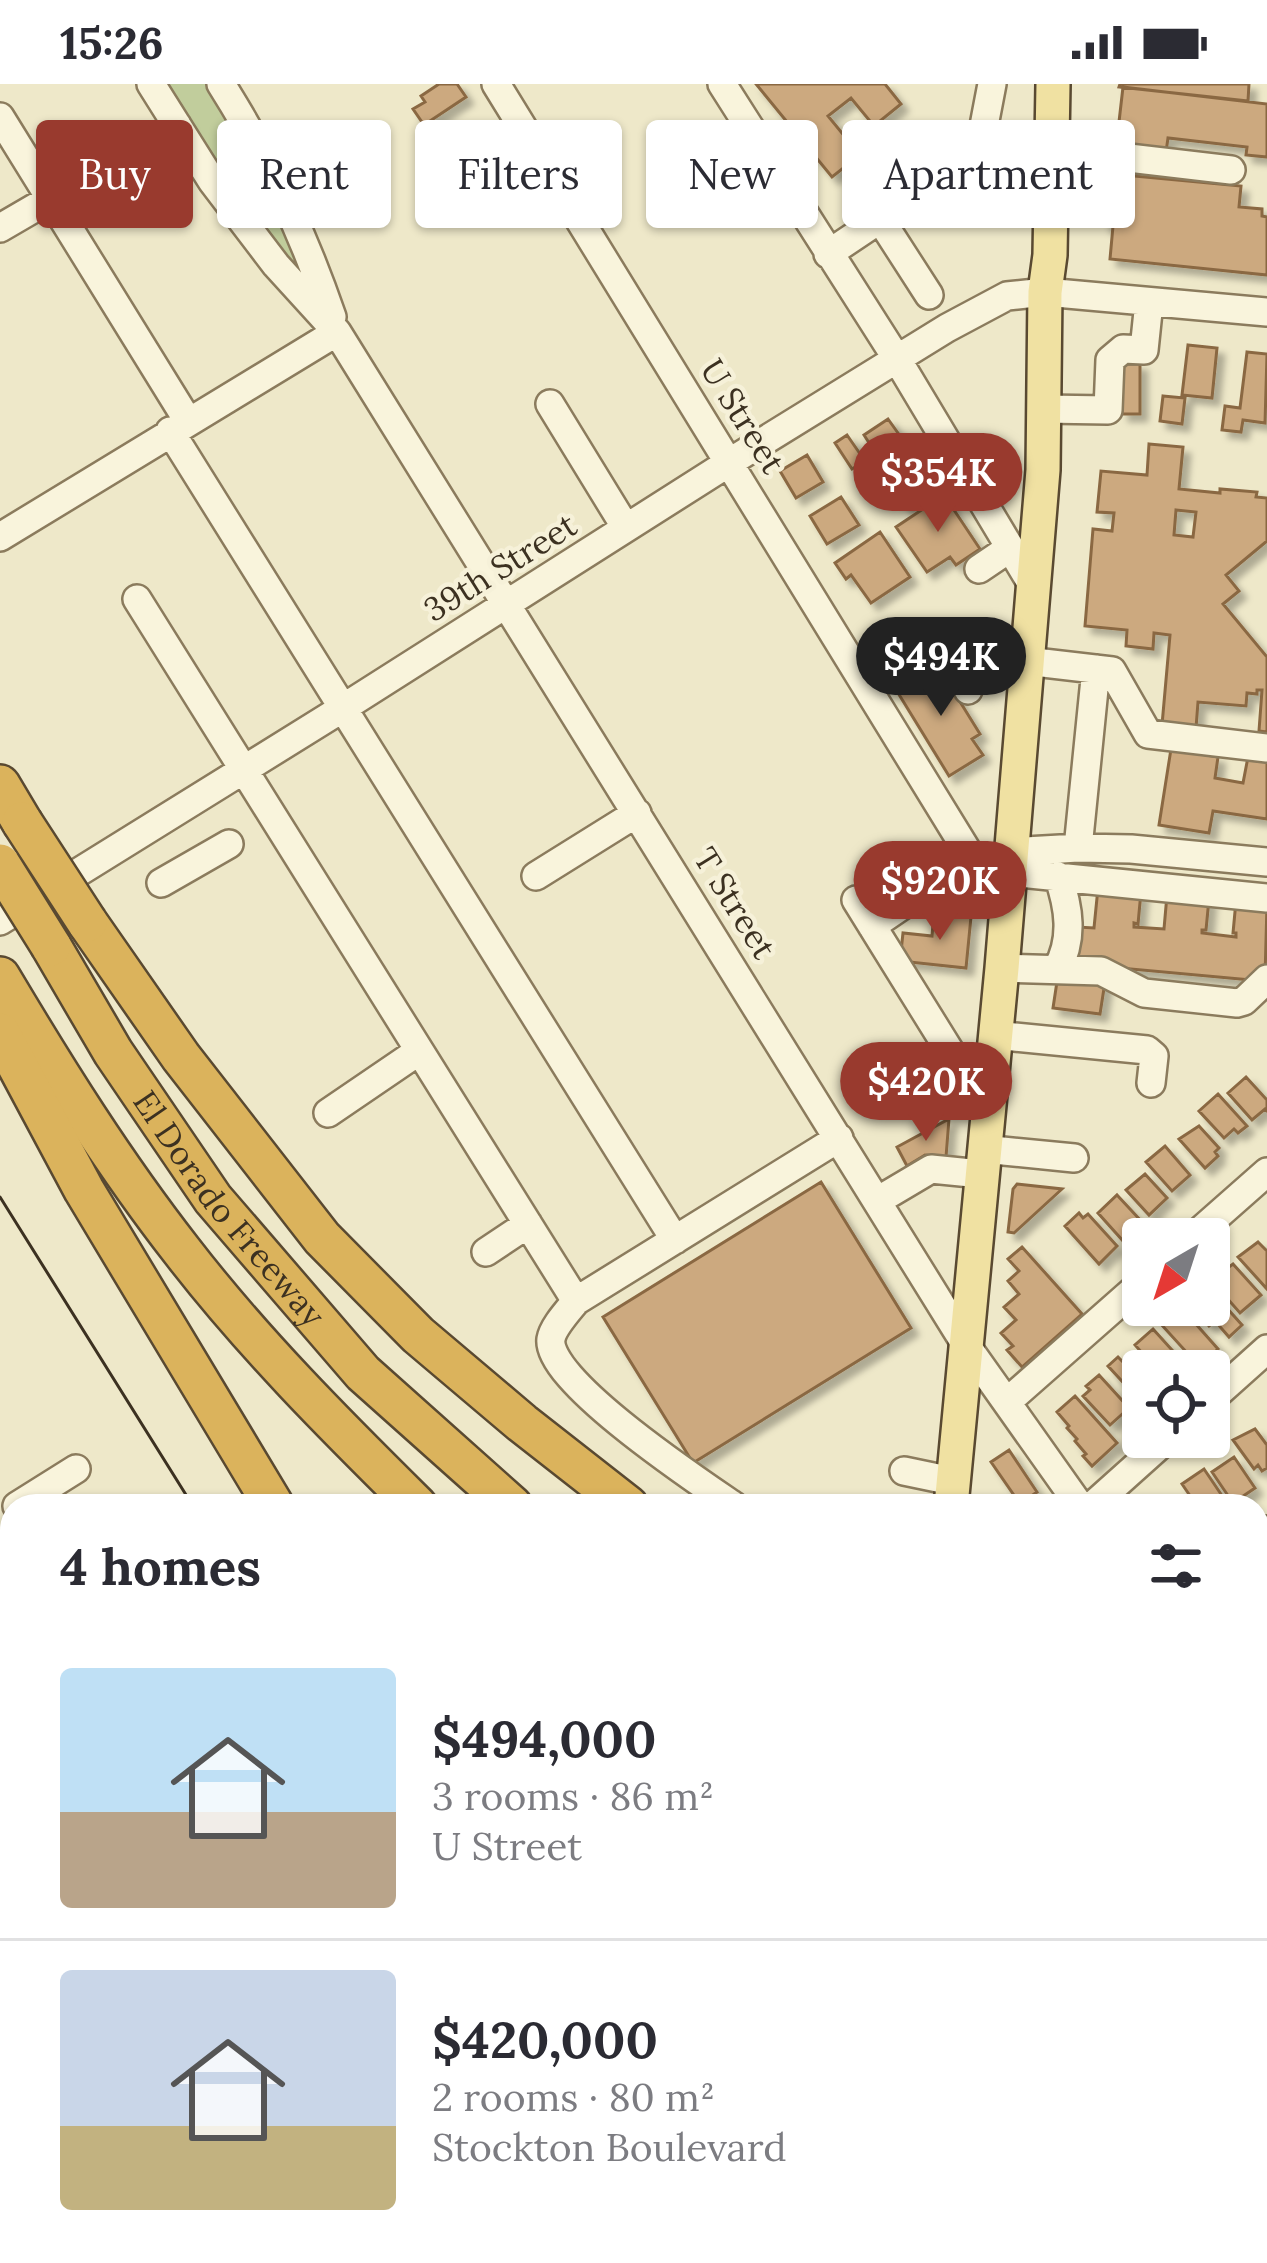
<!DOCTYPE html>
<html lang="en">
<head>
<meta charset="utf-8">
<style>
  :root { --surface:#fff; --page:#f7f7f7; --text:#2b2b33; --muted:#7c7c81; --line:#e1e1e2; --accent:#993a2e }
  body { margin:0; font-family:Lora,serif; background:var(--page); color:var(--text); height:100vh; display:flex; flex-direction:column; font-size:45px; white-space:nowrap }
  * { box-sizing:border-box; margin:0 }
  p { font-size:39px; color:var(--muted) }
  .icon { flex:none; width:66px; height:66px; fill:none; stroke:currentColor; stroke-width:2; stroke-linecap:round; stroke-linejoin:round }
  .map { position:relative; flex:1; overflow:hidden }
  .side { position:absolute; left:0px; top:1410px; width:1269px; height:771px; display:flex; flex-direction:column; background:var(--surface); border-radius:36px 36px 0 0; box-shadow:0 3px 9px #0004 }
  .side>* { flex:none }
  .banner { position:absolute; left:36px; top:36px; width:1197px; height:108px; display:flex; gap:24px }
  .needle { width:78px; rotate:219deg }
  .buttons { position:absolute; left:1122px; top:1134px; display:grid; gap:24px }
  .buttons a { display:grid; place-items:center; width:108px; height:108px; border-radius:12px; background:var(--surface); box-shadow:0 3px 9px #0004; font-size:60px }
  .price { position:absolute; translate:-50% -102px; padding:0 27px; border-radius:42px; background:var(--accent); color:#fff; font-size:39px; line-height:78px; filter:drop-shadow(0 3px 6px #0008) }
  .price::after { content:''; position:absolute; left:50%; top:72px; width:36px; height:27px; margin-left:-18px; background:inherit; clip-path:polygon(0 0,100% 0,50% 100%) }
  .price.active { background:#222; color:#fff }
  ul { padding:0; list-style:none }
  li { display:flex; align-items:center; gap:36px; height:300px; padding:0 60px }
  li+li { border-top:3px solid var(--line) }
  li span { display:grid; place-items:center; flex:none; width:336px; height:240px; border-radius:12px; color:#555 }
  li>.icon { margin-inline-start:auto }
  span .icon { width:144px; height:144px; fill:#fffc; stroke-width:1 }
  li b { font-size:51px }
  h2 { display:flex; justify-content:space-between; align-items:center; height:144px; padding:0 60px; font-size:51px }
  .tag { padding:0 42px; border-radius:12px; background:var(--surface); box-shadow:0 3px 9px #0004; font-size:42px; line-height:108px }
  .tag.active { background:var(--accent); color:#fff }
  .status { display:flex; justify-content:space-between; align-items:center; height:84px; padding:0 60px; background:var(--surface); direction:ltr }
  .status svg { height:33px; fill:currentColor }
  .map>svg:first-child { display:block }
  .green { fill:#c1cd9c }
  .building { fill:#cca97f; stroke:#8a6843; stroke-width:3; fill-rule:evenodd; filter:url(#shadow) }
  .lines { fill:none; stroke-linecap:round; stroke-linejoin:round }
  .minor-casing { stroke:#8b7b5d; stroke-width:32 }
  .major-casing { stroke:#594931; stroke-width:38 }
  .highway-casing { stroke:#594931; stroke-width:44 }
  .minor { stroke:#f9f4dc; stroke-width:27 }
  .major { stroke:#f0e1a2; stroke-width:33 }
  .highway { stroke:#dbb35c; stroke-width:39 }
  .tram { stroke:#3c3121; stroke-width:3 }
  .highway-bridge-casing { stroke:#594931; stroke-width:44; stroke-linecap:butt }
  .highway-bridge { stroke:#dbb35c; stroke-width:39 }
  .labels { text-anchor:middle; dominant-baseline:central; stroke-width:9; stroke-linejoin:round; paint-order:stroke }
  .street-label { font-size:33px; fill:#3c3121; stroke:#f6f1d9 }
</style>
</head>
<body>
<div class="status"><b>15:26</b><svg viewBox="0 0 49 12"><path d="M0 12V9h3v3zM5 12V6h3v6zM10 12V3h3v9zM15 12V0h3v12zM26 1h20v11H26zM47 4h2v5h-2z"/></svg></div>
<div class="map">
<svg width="1267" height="2179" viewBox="0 0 1267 2179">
  <defs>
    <filter id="shadow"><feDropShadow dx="7" dy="7" stdDeviation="3" flood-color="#0004"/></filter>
  </defs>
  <rect width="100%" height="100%" fill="#eee8c9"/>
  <path class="green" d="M159 0H213L323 222 244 131Z"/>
  <path class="building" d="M439 0H457L466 13 424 41 413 25 425 18 421 12Z
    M756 0H885L901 20 874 42 851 14 828 32 860 71 832 93Z
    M1120 0H1249L1248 17 1119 3Z
    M1123 3 1267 20V73L1246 71 1247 63 1168 54 1166 68 1116 64Z
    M459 40 472 60 448 75 435 56Z
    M1113 90 1241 102 1239 123 1262 125V132L1267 133V191L1110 175 1113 142 1104 141 1107 118H1110Z
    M1188 261 1217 264 1212 314 1182 311Z
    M1247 268 1267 270 1265 339 1243 336 1241 348 1222 346 1225 322 1240 324Z
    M1121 276H1129L1128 280H1140V330H1122V315H1118Z
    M1163 312 1185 314 1182 340 1160 337Z
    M888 335 903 356 878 373 864 351Z
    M847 351 865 377 852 385 835 359Z
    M1149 360 1183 363 1179 405 1220 409V405L1257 408 1256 413 1267 414V457L1226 491 1239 507 1223 520 1267 573V648L1259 647 1262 606H1257V610L1247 609 1246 622 1198 618 1196 644 1162 641 1170 551 1154 549 1153 565 1126 562 1127 546 1085 542 1093 445 1112 447 1114 429 1097 428 1101 387 1147 391ZM1176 426 1196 428 1193 453 1174 451Z
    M807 371 823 398 796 414 780 387Z
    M918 371 938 404 906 424 896 410 902 406 891 388Z
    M944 411 980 465 956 481 950 473 927 488 896 443Z
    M841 413 859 441 827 460 810 432Z
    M880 448 910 493 871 519 851 491 846 495 835 479Z
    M936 579 980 650 972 655 983 671 949 692 895 604Z
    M1171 665 1218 673 1215 694 1243 699 1248 673 1267 677V735L1213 727 1209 749 1159 741Z
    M1098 804 1141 808 1138 840 1134 839V843L1164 845 1167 811 1209 815 1206 846H1202V849L1236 853V849H1233L1236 817 1267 820 1265 893 1251 896 1076 880 1078 843 1094 844Z
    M934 829 971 833 966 884 900 877 903 849 932 852Z
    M1058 891 1105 898 1100 930 1053 924Z
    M900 966 916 992 873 1018 857 992Z
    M1246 993 1267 1016V1027L1265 1025 1252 1036 1228 1009Z
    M1218 1010 1247 1042 1238 1049 1234 1045 1224 1054 1199 1027Z
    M949 1035 946 1073 925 1071 907 1082 897 1063Z
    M1199 1042 1219 1064 1215 1068 1218 1072 1205 1084 1179 1055Z
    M1165 1062 1190 1091 1172 1107 1146 1078Z
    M1145 1090 1167 1114 1149 1131 1126 1106Z
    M821 1098 911 1244 693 1379 603 1233Z
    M1017 1100 1062 1105 1014 1149 1008 1148 1013 1105Z
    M1117 1111 1143 1139 1124 1158 1098 1129Z
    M1079 1129 1083 1134 1088 1130 1117 1162 1099 1180 1065 1142Z
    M1258 1158 1267 1167V1205L1238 1173Z
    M1022 1163 1082 1230 1022 1283 1007 1266 1013 1262 1001 1249 1016 1236 1004 1223 1019 1210 1008 1197 1019 1187 1008 1175Z
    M1233 1180 1261 1211 1240 1229 1211 1196Z
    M1209 1204 1242 1241 1229 1253 1215 1237 1209 1242 1191 1221H1209Z
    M1179 1221 1218 1265 1199 1282 1159 1238Z
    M1153 1245 1191 1287H1158L1135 1261Z
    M1132 1272 1146 1287H1143V1320L1108 1282 1118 1273 1124 1279Z
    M1099 1291 1129 1324 1110 1341 1083 1312 1090 1306 1086 1302Z
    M1075 1312 1117 1359 1092 1382 1083 1372 1086 1370 1075 1357 1077 1355 1067 1344 1069 1342 1057 1328Z
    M1255 1345 1267 1361V1384L1262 1387 1258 1381 1254 1385 1233 1356Z
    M1009 1366 1037 1408 1020 1420 991 1378Z
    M1234 1373 1255 1404 1233 1419 1212 1388Z
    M1204 1385 1229 1422H1197L1182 1400Z
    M723 2169H789L786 2179H721Z
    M985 2169H1039L1026 2179H1002L997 2173 991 2179H972Z
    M1090 2169H1197L1183 2179H1097Z"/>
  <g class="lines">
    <defs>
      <path id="minor" d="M151 0 212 97 276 181 337 248 966 1261 1080 1422
        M221 0C269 76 303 149 332 233
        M496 0 974 778 1005 823
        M722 0 897 275 1033 502
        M0 33 188 337
        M1052 65 1231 86
        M880 135 929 211
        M0 144 177 41
        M828 170 907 117 983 47 992 0
        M550 320 626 444
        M1043 325 1108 326 1110 276 1123 265 1144 266 1149 218
        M170 347 675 1156
        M0 453 337 248
        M979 485 1010 464
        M137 515 576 1217
        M1026 577 1112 587 1148 650 1267 664
        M968 606 972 578
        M1078 764 1131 765 1267 778
        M1010 768 1078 764 1096 585
        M1009 788 1267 814
        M536 792 637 729
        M161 799 229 760
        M856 816 987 1027
        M0 837 343 624 730 378 947 244 1007 212 1045 208 1267 228
        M872 842 925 806 974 778
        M1002 884 1101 887 1144 909 1237 919 1244 917 1267 895
        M1057 885C1074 855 1069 823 1058 792
        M994 951 1147 966 1154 972 1151 999
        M328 1029 419 967
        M983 1065 1074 1074
        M877 1117 931 1085 981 1090
        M1191 1155 1267 1088
        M486 1168 528 1140
        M1008 1317 1143 1198
        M1209 1317 1267 1265
        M904 1387 952 1397
        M17 1422 76 1385
        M734 1422C699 1398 545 1296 551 1255 553 1243 568 1227 576 1217L839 1054
        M1092 1422 1169 1353
        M1257 1455 1267 1446
        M0 1635 12 1628
        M1257 1635 1267 1626
        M1257 1690 1267 1706
        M1257 1823 1267 1813
        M0 1833 12 1825
        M0 2034 12 2027
        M1257 2079 1267 2094
        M1257 2142 1267 2134
        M619 2169 625 2179
        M684 2169 690 2179
        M1062 2169 1060 2171 1066 2179
        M99 2179 114 2169
        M413 2179 428 2169
        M945 2179 951 2169
        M1208 2179 1221 2169"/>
      <path id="major" d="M951 1422 1002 884 1043 386 1045 208 1050 171 1053 0
        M858 2179V2169
        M895 2179 896 2169"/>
      <g id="highway">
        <path d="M0 701 22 738"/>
        <path d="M87 838 181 973 322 1154 418 1251 522 1339 628 1422"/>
        <path id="s1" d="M51 862 113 968 213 1115 363 1289 512 1422"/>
        <path d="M0 893C56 987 114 1080 182 1167 253 1259 335 1341 417 1422"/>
        <path d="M0 949 84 1106 274 1422"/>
        <path d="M1257 1850 1267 1854"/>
        <path d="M1257 1933 1267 1937"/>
      </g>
    </defs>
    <use href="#minor" class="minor-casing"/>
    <use href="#major" class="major-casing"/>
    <use href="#highway" class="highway-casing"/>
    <use href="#minor" class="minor"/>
    <use href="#major" class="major"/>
    <use href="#highway" class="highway"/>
    <path class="tram" d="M0 1113 193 1422
      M639 2169 645 2179"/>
    <defs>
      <path id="highway-bridge" d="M22 738 87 838
        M0 780 51 862"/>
    </defs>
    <use href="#highway-bridge" class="highway-bridge-casing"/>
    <use href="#highway-bridge" class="highway-bridge"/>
  </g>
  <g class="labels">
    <g class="street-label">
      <text transform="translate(743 332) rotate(58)">U Street</text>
      <text transform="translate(500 483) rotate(-32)">39th Street</text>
      <text transform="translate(735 819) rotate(58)">T Street</text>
      <text stroke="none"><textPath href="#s1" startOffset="318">El Dorado Freeway</textPath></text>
    </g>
  </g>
</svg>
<div class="buttons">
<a><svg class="needle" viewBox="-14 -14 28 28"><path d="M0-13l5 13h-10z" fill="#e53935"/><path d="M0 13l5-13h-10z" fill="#7c7c81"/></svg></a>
<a><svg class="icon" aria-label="locate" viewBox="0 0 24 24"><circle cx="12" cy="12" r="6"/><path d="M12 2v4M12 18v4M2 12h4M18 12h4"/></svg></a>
</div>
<b class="price" style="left:938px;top:451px">$354K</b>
<b class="price active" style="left:941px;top:635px">$494K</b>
<b class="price" style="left:940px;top:859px">$920K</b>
<b class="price" style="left:926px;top:1060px">$420K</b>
<div class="banner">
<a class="tag active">Buy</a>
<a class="tag">Rent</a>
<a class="tag">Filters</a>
<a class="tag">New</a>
<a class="tag">Apartment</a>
</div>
<section class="side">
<h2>4 homes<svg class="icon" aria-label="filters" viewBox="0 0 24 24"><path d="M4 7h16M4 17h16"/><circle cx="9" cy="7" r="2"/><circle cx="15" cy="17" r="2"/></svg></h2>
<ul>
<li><span style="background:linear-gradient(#bfe0f5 60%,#b9a48a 0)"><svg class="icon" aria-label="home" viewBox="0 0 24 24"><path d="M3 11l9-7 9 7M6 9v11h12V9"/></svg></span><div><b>$494,000</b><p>3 rooms · 86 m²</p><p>U Street</p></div></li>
<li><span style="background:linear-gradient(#c9d6e8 65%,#c2b280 0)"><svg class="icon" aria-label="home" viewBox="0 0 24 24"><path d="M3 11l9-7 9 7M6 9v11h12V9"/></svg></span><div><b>$420,000</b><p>2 rooms · 80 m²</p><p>Stockton Boulevard</p></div></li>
</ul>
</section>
</div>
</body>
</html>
